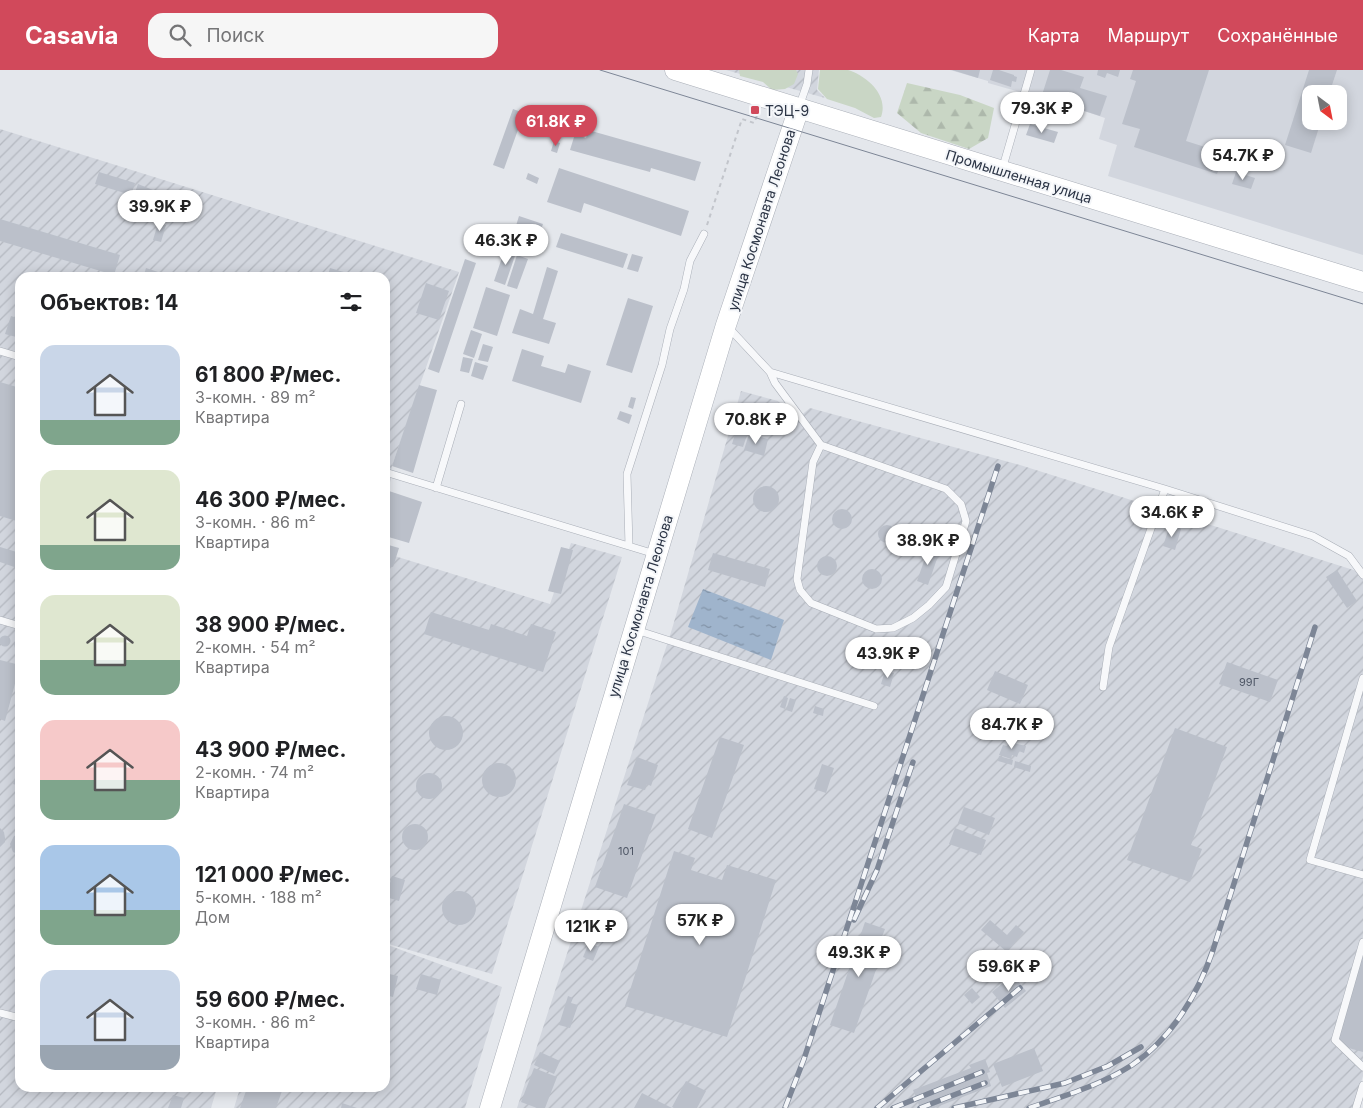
<!DOCTYPE html>
<html lang="ru">
<head>
<meta charset="utf-8">
<style>
  :root { --surface:#fff; --page:#f6f6f6; --text:#202124; --muted:#757577; --accent:#d1495b }
  body { margin:0; font-family:Inter,sans-serif; background:var(--page); color:var(--text); height:100vh; display:flex; flex-direction:column; font-size:19px; white-space:nowrap }
  * { box-sizing:border-box; margin:0 }
  p { font-size:16px; color:var(--muted) }
  .icon { flex:none; width:28px; height:28px; fill:none; stroke:currentColor; stroke-width:2; stroke-linecap:round; stroke-linejoin:round }
  .map { position:relative; flex:1; overflow:hidden }
  .panel { position:absolute; left:15px; top:202px; width:375px; height:820px; display:flex; flex-direction:column; background:var(--surface); border-radius:15px; box-shadow:0 2px 12px #0003 }
  .panel>* { flex:none }
  .needle { width:32px; rotate:148deg }
  .tools { position:absolute; left:1302px; top:15px; display:grid; gap:10px }
  .tools a { display:grid; place-items:center; width:45px; height:45px; border-radius:10px; background:var(--surface); box-shadow:0 2px 12px #0003; font-size:25px }
  .price { position:absolute; translate:-50% -42px; padding:0 11px; border-radius:18px; background:#fff; color:#222; font-size:16px; line-height:32px; filter:drop-shadow(0 1px 2px #0008) }
  .price::after { content:''; position:absolute; left:50%; top:30px; width:15px; height:11px; margin-left:-8px; background:inherit; clip-path:polygon(0 0,100% 0,50% 100%) }
  .price.current { background:var(--accent); color:#fff }
  ul { padding:0; list-style:none }
  li { display:flex; align-items:center; gap:15px; height:125px; padding:0 25px }
  li span { display:grid; place-items:center; flex:none; width:140px; height:100px; border-radius:15px; color:#555 }
  li>.icon { margin-inline-start:auto }
  span .icon { width:60px; height:60px; fill:#fffc; stroke-width:1 }
  li b { font-size:21px }
  h2 { display:flex; justify-content:space-between; align-items:center; height:60px; padding:0 25px; font-size:21px }
  header { display:flex; align-items:center; gap:30px; box-sizing:border-box; height:70px; padding:0 25px; background:var(--accent); color:#fff }
  header strong { font-size:24px }
  nav { display:flex; gap:28px; margin-inline-start:auto; font-size:18px }
  .search { width:350px; height:45px; background:var(--page); display:flex; align-items:center; gap:12px; box-sizing:border-box; padding:0 18px; border-radius:15px; color:var(--muted); font-size:19px }
  .map>svg:first-child { display:block }
  .built { fill:#d2d6de; fill-rule:evenodd }
  .industrial { fill:url(#industrial-furrows) }
  .green { fill:#c9d6c5 }
  .forest { fill:url(#forest-firs) }
  .water { fill:url(#water-ripples) }
  .building { fill:#bbc0ca }
  .lines { fill:none; stroke-linecap:round; stroke-linejoin:round }
  .lane-casing { stroke:#a9aeb7; stroke-width:8 }
  .secondary-casing { stroke:#a9aeb7; stroke-width:21 }
  .path { stroke:#c2c5cb; stroke-width:2; stroke-dasharray:4 4; stroke-linecap:butt }
  .lane { stroke:#f7f8fa; stroke-width:7 }
  .secondary { stroke:#fff; stroke-width:20 }
  .tram { stroke:#7d8696; stroke-width:1 }
  .rail-casing { stroke:#7d8696; stroke-width:5.5 }
  .rail { stroke:#f4f6f9; stroke-width:4; stroke-dasharray:11; stroke-linecap:butt }
  .poi-dot { fill:#d1495b; stroke:#f4f6f9; stroke-width:2 }
  .labels { text-anchor:middle; dominant-baseline:central; stroke-width:4; stroke-linejoin:round; paint-order:stroke }
  .number-label { font-size:11px; fill:#4f5766 }
  .poi-label { font-size:14px; fill:#2b3445; stroke:#f4f6f9; text-anchor:start }
  .street-label { font-size:14px; fill:#2b3445; stroke:#f4f6f9 }
</style>
</head>
<body>
<header>
<strong>Casavia</strong>
<div class="search"><svg class="icon" aria-label="search" viewBox="0 0 24 24"><circle cx="10" cy="10" r="6"/><path d="M15 15l6 6"/></svg>Поиск</div>
<nav><a>Карта</a><a>Маршрут</a><a>Сохранённые</a></nav>
</header>
<div class="map">
<svg width="1363" height="1038" viewBox="0 0 1363 1038">
  <defs>
    <pattern id="industrial-furrows" width="10" height="10" patternUnits="userSpaceOnUse" patternTransform="scale(1.25)"><rect width="10" height="10" fill="#d2d6de"/><path d="M-1 1l2-2M0 10L10 0M9 11l2-2" fill="none" stroke="#b4b8c0"/></pattern>
    <pattern id="forest-firs" width="22" height="20" patternUnits="userSpaceOnUse" patternTransform="scale(1.25)"><rect width="22" height="20" fill="#c9d6c5"/><path d="M5 1l3.5 6h-7zM16 11l3.5 6h-7z" fill="#adb8ab"/></pattern>
    <pattern id="water-ripples" width="26" height="14" patternUnits="userSpaceOnUse" patternTransform="scale(1.25)"><rect width="26" height="14" fill="#9fb4cc"/><path d="M2 4q2-2 4 0t4 0M15 11q2-2 4 0t4 0" fill="none" stroke="#8293a7"/></pattern>
  </defs>
  <rect width="100%" height="100%" fill="#e4e7ec"/>
  <path class="built" d="M950 0H1363V185L1108 106 1117 75 1099 69 1105 48 1066 35 1064 40 1058 38 1059 33 988 13V11ZM1311 24H1339V51H1311Z"/>
  <path class="industrial" d="M726 0H819L817 20 825 28Z
    M0 59 459 202 392 396 389 421 385 433V208H20V1018H217L211 1038H0Z
    M741 321 778 331 795 350 810 338 1020 395 1363 503V1006L1353 1038H517L672 559Z
    M571 473 622 487 492 904 385 873V483L550 534Z
    M385 874 502 917 465 1038H234L240 1018H385Z"/>
  <path class="green" d="M739 0H796L798 4 794 14 785 19 772 20 763 12 740 6Z
    M820 0C829 0 840 0 848 0 867 6 889 25 881 47L874 48 855 38 827 29 818 19Z"/>
  <path class="forest" d="M907 13 960 25 994 38 988 68 969 79 921 63 897 43Z"/>
  <path class="water" d="M703 519 784 550 771 590 688 557Z"/>
  <path class="building" d="M952 0H980L978 8Z
    M993 0H999L1014 5V6L1017 7 1016 12 1012 11 1011 17 990 10Z
    M1050 0H1061L1084 7 1080 18 1107 26 1100 46 1066 35 1064 40 1058 38 1059 33 1041 28Z
    M1098 0H1120L1118 7 1107 3 1105 8 1097 5Z
    M1133 0H1209L1186 71 1224 83 1217 104 1134 77 1140 59 1122 54 1136 11 1130 9Z
    M1309 0H1337L1329 24H1311V51H1321L1311 83 1285 75Z
    M513 39 524 43 504 99 493 95Z
    M1030 54 1058 62 1054 73 1026 65Z
    M588 60 701 92 695 111 651 98 650 102 570 80 575 64 586 68Z
    M554 71 560 73 557 83 551 81Z
    M559 98 689 141 681 166 584 133 581 143 547 132Z
    M99 102 135 113 131 125 95 114Z
    M1236 102 1255 108 1251 119 1232 114Z
    M528 103 539 108 537 114 526 109Z
    M138 114 158 122 154 132 134 125Z
    M167 125 176 128 172 139 163 136Z
    M519 146 543 154 533 183 510 175Z
    M0 149 120 185 114 205 0 171Z
    M158 153 166 155 161 172 153 170Z
    M561 163 628 184 623 198 556 177Z
    M488 170 493 172 490 180 485 179Z
    M506 176 517 180 505 215 494 211Z
    M632 184 643 187 638 202 627 199Z
    M517 185 528 189 517 219 507 216Z
    M465 189 476 193 439 303 428 299Z
    M547 197 558 201 543 249 556 253 549 274 512 263 520 239 533 244Z
    M146 198 173 207V208H143Z
    M330 198 361 207V208H327Z
    M426 213 449 221 439 250 416 243Z
    M486 217 510 225 497 266 473 258Z
    M628 228 653 236 632 303 606 295Z
    M11 246 20 249V268L5 264Z
    M471 260 482 264 474 288 463 284Z
    M483 274 493 277 488 292 478 290Z
    M522 279 544 286 541 296 565 303 568 294 591 301 581 333 512 311Z
    M463 287 473 289 469 303 460 301Z
    M475 292 488 296 483 310 471 306Z
    M0 312 20 318V452L0 446Z
    M419 315 437 320 413 403 392 396Z
    M631 327 636 328 633 339 628 337Z
    M620 341 632 345 629 354 617 349Z
    M737 358 748 362 743 377 732 374Z
    M749 364 768 369 764 386 744 380Z
    M753 429a13 13 0 1 1 26 0a13 13 0 1 1-26 0Z
    M389 421 422 432 409 473 385 466V433Z
    M832 449a10 10 0 1 1 20 0a10 10 0 1 1-20 0Z
    M1170 455 1181 459 1175 480 1163 476Z
    M878 464a9 9 0 1 1 18 0a9 9 0 1 1-18 0Z
    M932 464 941 467 939 475 930 472Z
    M385 474 399 478 393 497 385 494Z
    M0 477 20 483V499L0 492Z
    M561 477 573 480 561 524 548 521Z
    M929 477 940 480 928 515 917 511Z
    M713 483 770 499 765 517 708 500Z
    M817 496a10 10 0 1 1 20 0a10 10 0 1 1-20 0Z
    M862 509a10 10 0 1 1 20 0a10 10 0 1 1-20 0Z
    M1337 500 1357 531 1347 538 1326 507Z
    M431 542 489 560 491 554 527 566 531 554 556 562 543 602 424 564Z
    M-0.5 571a5.5 5.5 0 1 1 11 0a5.5 5.5 0 1 1-11 0Z
    M20 569V580H19L15 578 14 574 16 570Z
    M0 590 20 595 5 651 0 649Z
    M1227 592 1278 610 1270 632 1219 614Z
    M885 601 894 603 890 617 881 614Z
    M995 601 1028 615 1020 634 987 620Z
    M784 626 788 628 785 639 780 637Z
    M790 628 796 630 792 642 786 640Z
    M815 636 824 639 823 646 813 643Z
    M429 663a17 17 0 1 1 34 0a17 17 0 1 1-34 0Z
    M976 655 986 660 984 664 974 659Z
    M1175 658 1227 677 1191 775 1202 779 1190 812 1127 790Z
    M720 667 744 675 712 768 688 759Z
    M1009 672 1026 676 1024 683 1019 681 1017 687 1012 685 1011 689 999 685 1003 675 1007 676Z
    M999 686 1013 690 1012 695 998 691Z
    M637 687 658 695 651 716 647 714 645 720 627 715Z
    M1015 691 1031 696 1030 702 1014 697Z
    M482 710a17 17 0 1 1 34 0a17 17 0 1 1-34 0Z
    M822 694 834 698 826 723 814 719Z
    M416 716a13 13 0 1 1 26 0a13 13 0 1 1-26 0Z
    M16 705 20 706V716L13 714Z
    M624 734 656 745 627 828 595 817Z
    M964 737 995 748 989 765 958 753Z
    M402 767a13 13 0 1 1 26 0a13 13 0 1 1-26 0Z
    M0 758 4 762 5 768V772L0 777Z
    M955 758 986 770 981 785 949 774Z
    M20 764V785L13 782 10 774 14 766Z
    M674 781 695 788 691 800 722 810 727 795 776 810 727 967 625 936Z
    M392 806 405 810 399 831 386 827Z
    M442 838a17 17 0 1 1 34 0a17 17 0 1 1-34 0Z
    M599 849 609 853 602 870 592 866Z
    M990 850 1007 865 1016 855 1024 862 1007 882 981 860Z
    M865 852 885 859 880 872 885 874 854 963 830 955Z
    M589 873 599 877 593 891 583 887Z
    M1363 879V982L1334 974Z
    M886 882 895 885 892 895 883 892Z
    M385 903 398 906 393 927 385 925Z
    M421 904 441 910 437 925 416 919Z
    M1013 905 1026 921 1005 938 992 922Z
    M972 918 980 927 972 934 964 925Z
    M568 926 573 928 571 933 578 935 570 958 559 955Z
    M1034 978 1043 1001 1002 1017 993 994Z
    M540 982 560 991 554 1004 534 995Z
    M985 989 990 1002 987 1003 991 1016 934 1038H920L913 1020 971 998 969 995Z
    M534 998 557 1007 545 1038H537L521 1032Z
    M686 1011 706 1021 697 1038H674L672 1037Z
    M247 1018H283L276 1038H240Z
    M642 1023 672 1038H634Z
    M173 1025 184 1028 181 1038H168Z
    M342 1033 357 1038H341Z"/>
  <g class="lines">
    <defs>
      <path id="lane" d="M799 37 807 14 809 0
        M1002 100 1031 0
        M729 258 770 302 1165 419 1313 466 1349 486 1363 505
        M0 281 20 287
        M770 302 775 313 821 375 813 392 797 509 800 520 811 533 876 559 893 558 913 548 929 535 946 517 966 451 961 434 946 419 821 375
        M385 402 655 484
        M436 418 461 334
        M629 476 627 404 662 295 670 259 684 219 690 191 704 164
        M0 550 20 556
        M636 560 874 636
        M1363 608 1310 790 1363 805
        M1103 617 1109 577 1165 419
        M1363 872 1335 970 1363 997
        M0 943 20 948
        M1356 1038 1363 1015"/>
      <path id="secondary" d="M675 0 1363 212
        M490 1038 726 255 799 38"/>
    </defs>
    <use href="#lane" class="lane-casing"/>
    <use href="#secondary" class="secondary-casing"/>
    <path class="path" d="M707 155 742 49 754 53 758 43"/>
    <use href="#lane" class="lane"/>
    <use href="#secondary" class="secondary"/>
    <path class="tram" d="M600 0 1363 234"/>
    <defs>
      <path id="rail" d="M854 850 877 800 913 692
        M785 1038 804 989 998 396
        M877 1038 1020 918
        M893 1038 982 1002
        M920 1038 985 1013
        M954 1038 1065 1013 1108 996 1141 977
        M1029 1038C1064 1026 1101 1015 1132 995 1172 968 1198 924 1213 880L1315 557"/>
    </defs>
    <use href="#rail" class="rail-casing"/>
    <use href="#rail" class="rail"/>
  </g>
  <rect class="poi-dot" x="750" y="35" width="10" height="10" rx="2.5"/>
  <g class="labels">
    <g class="number-label">
      <text x="1249" y="612">99Г</text>
      <text x="626" y="781">101</text>
    </g>
    <g class="poi-label">
      <text x="765" y="40">ТЭЦ-9</text>
    </g>
    <g class="street-label">
      <text transform="translate(1019 106) rotate(17)">Промышленная улица</text>
      <text transform="translate(761 150) rotate(-72)">улица Космонавта Леонова</text>
      <text transform="translate(640 536) rotate(-73)">улица Космонавта Леонова</text>
    </g>
  </g>
</svg>
<div class="tools">
<a><svg class="needle" viewBox="-14 -14 28 28"><path d="M0-13l5 13h-10z" fill="#e53935"/><path d="M0 13l5-13h-10z" fill="#757577"/></svg></a>
</div>
<b class="price" style="left:1042px;top:64px">79.3K ₽</b>
<b class="price current" style="left:556px;top:77px">61.8K ₽</b>
<b class="price" style="left:1243px;top:111px">54.7K ₽</b>
<b class="price" style="left:160px;top:162px">39.9K ₽</b>
<b class="price" style="left:506px;top:196px">46.3K ₽</b>
<b class="price" style="left:756px;top:375px">70.8K ₽</b>
<b class="price" style="left:1172px;top:468px">34.6K ₽</b>
<b class="price" style="left:928px;top:496px">38.9K ₽</b>
<b class="price" style="left:888px;top:609px">43.9K ₽</b>
<b class="price" style="left:1012px;top:680px">84.7K ₽</b>
<b class="price" style="left:700px;top:876px">57K ₽</b>
<b class="price" style="left:591px;top:882px">121K ₽</b>
<b class="price" style="left:859px;top:908px">49.3K ₽</b>
<b class="price" style="left:1009px;top:922px">59.6K ₽</b>
<section class="panel">
<h2>Объектов: 14<svg class="icon" aria-label="filters" viewBox="0 0 24 24"><path d="M4 7h16M4 17h16"/><circle cx="9" cy="7" r="2"/><circle cx="15" cy="17" r="2"/></svg></h2>
<ul>
<li><span style="background:linear-gradient(#c9d6e8 75%,#7fa58c 0)"><svg class="icon" aria-label="home" viewBox="0 0 24 24"><path d="M3 11l9-7 9 7M6 9v11h12V9"/></svg></span><div><b>61 800 ₽/мес.</b><p>3-комн. · 89 m²</p><p>Квартира</p></div></li>
<li><span style="background:linear-gradient(#dfe7d0 75%,#7fa58c 0)"><svg class="icon" aria-label="home" viewBox="0 0 24 24"><path d="M3 11l9-7 9 7M6 9v11h12V9"/></svg></span><div><b>46 300 ₽/мес.</b><p>3-комн. · 86 m²</p><p>Квартира</p></div></li>
<li><span style="background:linear-gradient(#dfe7d0 65%,#7fa58c 0)"><svg class="icon" aria-label="home" viewBox="0 0 24 24"><path d="M3 11l9-7 9 7M6 9v11h12V9"/></svg></span><div><b>38 900 ₽/мес.</b><p>2-комн. · 54 m²</p><p>Квартира</p></div></li>
<li><span style="background:linear-gradient(#f6c9c9 60%,#7fa58c 0)"><svg class="icon" aria-label="home" viewBox="0 0 24 24"><path d="M3 11l9-7 9 7M6 9v11h12V9"/></svg></span><div><b>43 900 ₽/мес.</b><p>2-комн. · 74 m²</p><p>Квартира</p></div></li>
<li><span style="background:linear-gradient(#a9c7e8 65%,#7fa58c 0)"><svg class="icon" aria-label="home" viewBox="0 0 24 24"><path d="M3 11l9-7 9 7M6 9v11h12V9"/></svg></span><div><b>121 000 ₽/мес.</b><p>5-комн. · 188 m²</p><p>Дом</p></div></li>
<li><span style="background:linear-gradient(#c9d6e8 75%,#9aa5b1 0)"><svg class="icon" aria-label="home" viewBox="0 0 24 24"><path d="M3 11l9-7 9 7M6 9v11h12V9"/></svg></span><div><b>59 600 ₽/мес.</b><p>3-комн. · 86 m²</p><p>Квартира</p></div></li>
</ul>
</section>
</div>
</body>
</html>
